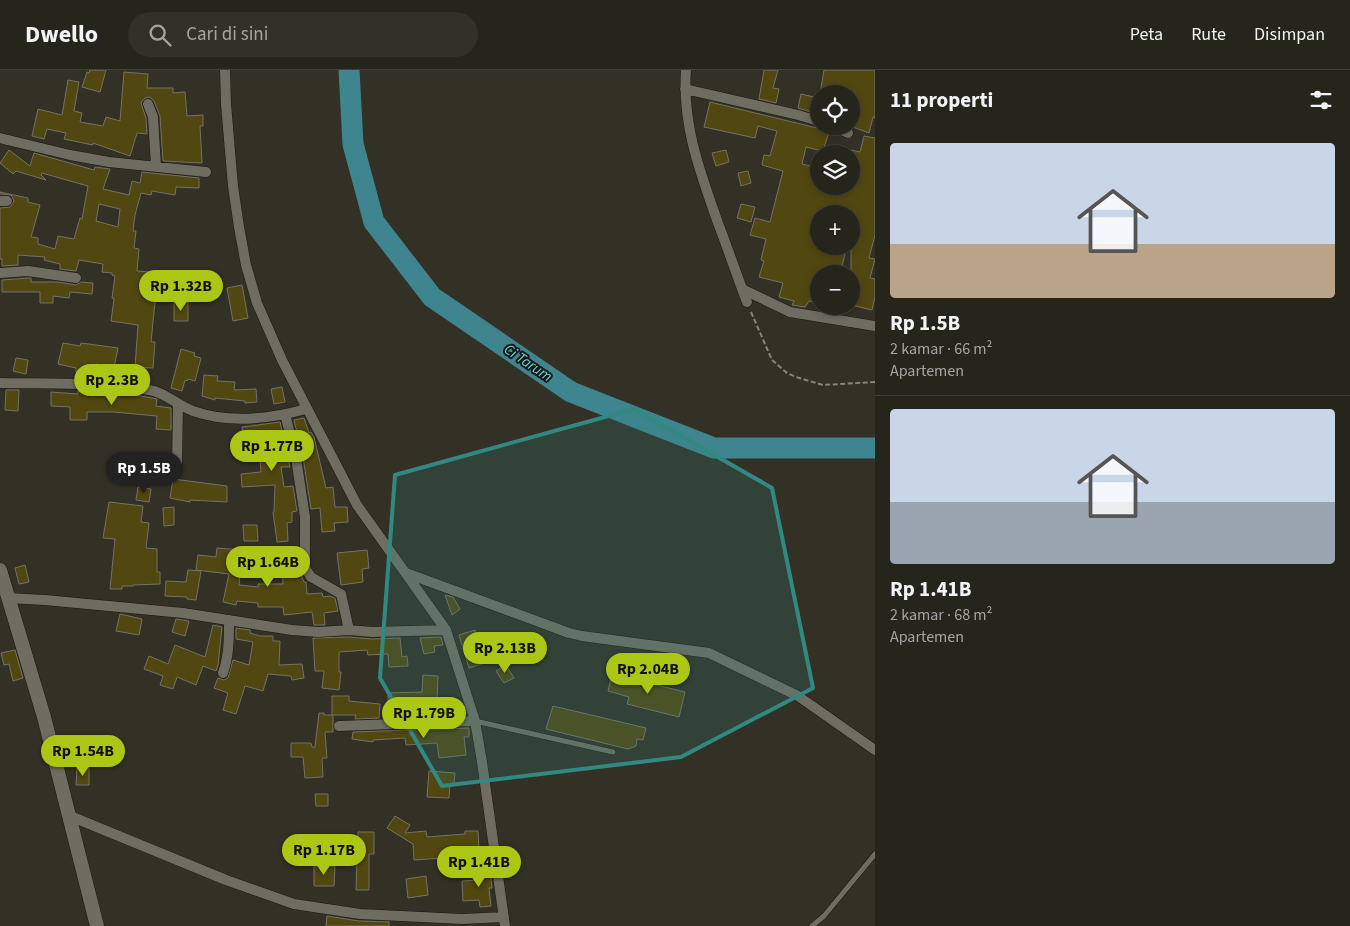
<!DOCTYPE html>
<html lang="id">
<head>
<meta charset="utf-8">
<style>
  :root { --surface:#26251c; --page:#323129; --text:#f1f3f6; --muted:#a4a5a3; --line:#42423b; --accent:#abc615 }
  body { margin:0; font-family:"Source Sans 3",sans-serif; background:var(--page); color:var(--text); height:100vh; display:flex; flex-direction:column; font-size:19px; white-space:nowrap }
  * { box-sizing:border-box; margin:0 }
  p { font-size:16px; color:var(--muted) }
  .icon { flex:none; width:28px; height:28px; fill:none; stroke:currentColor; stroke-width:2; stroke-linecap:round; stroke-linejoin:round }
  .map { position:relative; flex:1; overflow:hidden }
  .sheet { display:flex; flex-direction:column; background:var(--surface); width:475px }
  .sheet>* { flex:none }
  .fabs { position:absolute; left:810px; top:15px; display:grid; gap:10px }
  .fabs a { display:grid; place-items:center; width:50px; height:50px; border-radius:50%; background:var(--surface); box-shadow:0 2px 8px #0003,0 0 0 1px var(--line); font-size:25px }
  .price { position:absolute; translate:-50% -42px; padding:0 11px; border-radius:18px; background:var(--accent); color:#111; font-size:16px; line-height:32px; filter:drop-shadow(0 1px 2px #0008) }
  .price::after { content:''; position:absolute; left:50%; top:30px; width:15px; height:11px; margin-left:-8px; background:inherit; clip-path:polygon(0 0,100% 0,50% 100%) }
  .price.current { background:#222; color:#fff }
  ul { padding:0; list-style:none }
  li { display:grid; align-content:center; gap:10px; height:265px; padding:0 15px }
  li+li { border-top:1px solid var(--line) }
  li span { display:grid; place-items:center; height:155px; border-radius:5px; color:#555 }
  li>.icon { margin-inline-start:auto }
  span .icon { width:90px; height:90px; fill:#fffc; stroke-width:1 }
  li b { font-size:21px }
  h2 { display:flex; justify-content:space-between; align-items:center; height:60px; padding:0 15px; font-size:21px }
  header { display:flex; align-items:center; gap:30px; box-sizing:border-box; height:70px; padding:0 25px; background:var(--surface); border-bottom:1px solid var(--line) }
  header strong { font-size:24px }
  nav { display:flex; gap:28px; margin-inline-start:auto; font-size:18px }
  .search { width:350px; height:45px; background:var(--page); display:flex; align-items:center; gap:12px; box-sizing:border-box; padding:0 18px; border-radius:28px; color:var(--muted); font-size:19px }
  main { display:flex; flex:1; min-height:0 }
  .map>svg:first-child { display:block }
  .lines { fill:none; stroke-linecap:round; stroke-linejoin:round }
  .river { stroke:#3f858f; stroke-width:21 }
  .building { fill:#514711; stroke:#757266; fill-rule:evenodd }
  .lane-casing { stroke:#1a180f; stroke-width:6 }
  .street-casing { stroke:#1a180f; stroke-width:11 }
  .secondary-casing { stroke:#1a180f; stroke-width:15 }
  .path { stroke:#86847b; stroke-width:2; stroke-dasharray:5 2.5; stroke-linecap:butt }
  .lane { stroke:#6f6d61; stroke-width:5 }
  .street { stroke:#6f6d61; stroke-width:10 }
  .secondary { stroke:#6f6d61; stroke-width:14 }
  .marked { fill:#318981; fill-opacity:0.2; stroke:#318981; stroke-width:4; stroke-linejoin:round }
  .labels { text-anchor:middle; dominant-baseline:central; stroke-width:4; stroke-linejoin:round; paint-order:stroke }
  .water-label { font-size:15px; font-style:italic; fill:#66d2e2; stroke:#191814 }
</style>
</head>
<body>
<header>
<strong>Dwello</strong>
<div class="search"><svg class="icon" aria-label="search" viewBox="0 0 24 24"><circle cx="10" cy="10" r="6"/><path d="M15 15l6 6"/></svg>Cari di sini</div>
<nav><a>Peta</a><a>Rute</a><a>Disimpan</a></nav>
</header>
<main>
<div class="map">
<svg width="875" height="856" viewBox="0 0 875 856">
  <rect width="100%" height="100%" fill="#333126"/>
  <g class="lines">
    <path class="river" d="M349 0 353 74 374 152 432 227 571 322 714 378H875"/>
  </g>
  <path class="building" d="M90 0H106L100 22 82 17 87 2 89 3Z
    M764 0H778L773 18 779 19 776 33 759 29Z
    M824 0H875V48L873 47 869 63 850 56 854 42 851 41V24H820Z
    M124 2 148 4 147 18H173V23L185 22 187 46 203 45V56H200L202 93 163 91 160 46 154 31 150 27 145 28 141 33 146 48 147 64 137 63 130 86 93 73V75L64 69 66 63 47 59 44 69 32 66 38 39 62 45 68 10 79 12 74 41 82 43 80 52 103 56 106 47 120 51Z
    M801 24 814 27 811 42 798 38Z
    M710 32 817 58 825 56 829 62 823 81 806 77 802 94 819 98V116H851V80L860 82 864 66 875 68V165L869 188 875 189 870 208 875 209V227L872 240 851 235V144H819V176H847L840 204H819V233L809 231 805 237 792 235 794 231 779 227 783 213 759 207 764 191 761 190 766 169 750 165 755 148 770 152 783 101 762 95 764 85 770 86 777 61 758 56 755 68 704 57Z
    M9 80 30 96 34 83 94 100 95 97 110 99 103 119 129 125 132 111 140 113 142 102 199 108V118L176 117 175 125 152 121 151 125 141 123 135 145 133 161H136L134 178 139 179 137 201 165 203 163 223 156 222 151 272H155L153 298 135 297 138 255 111 251 114 229 112 228 115 206 112 205V203L102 202 103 194 79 190 76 201 60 199V194L44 190 45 187 18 185V195L2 196V189H0V138L10 137 14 131 11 125 0 124V122L28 128V132L40 135 31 167 38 168V174L55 179 58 166 74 169 80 148 82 149 88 116 42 103 41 105 46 110 16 101 13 104 0 93ZM99 134 120 139 118 157 96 151Z
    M726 80 729 92 716 96 712 83Z
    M748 101 751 113 741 116 738 103Z
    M741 134 755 137 751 152 737 148Z
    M28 208H31V212H58L76 215 81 212 93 213 92 224 70 222 69 228 53 226V233H40V222H2V210Z
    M242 215 248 248 233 251 227 218Z
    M174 232H188V251H174Z
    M63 273 80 276 81 273 118 278 114 297 96 294 95 305 76 302V298L58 294Z
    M181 279 195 283 194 286 201 288 195 311 188 309 187 311 185 310 182 321 171 318Z
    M16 288 28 290 26 304 13 301Z
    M204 305 218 306 217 311 235 312 234 320 256 319 257 332 245 333V331L215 328V330L202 326Z
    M282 317 285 332 274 334 271 319Z
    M6 320H19L18 341 5 340Z
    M78 321 130 324 157 329 156 336 171 338V360L156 359 157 346 114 342H87V350H70V337L51 336V322L78 324Z
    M304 348 309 363 311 362 314 367 326 418 333 417 335 437H347L348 452 334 453 335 461 322 462 320 438 311 439 303 387 294 350Z
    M280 352 290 397H281L284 417 293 416 297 441 292 442V452L287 453 288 471 277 472 273 442H274L275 415 242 417 241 404 261 402 259 374 244 376 242 357Z
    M173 409 227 416V432L190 430V432L170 428Z
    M138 417 151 419 149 432 136 430Z
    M109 432 143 436 141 452 149 453 146 478 157 479V502H160V514L133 515V516H122V519H110L115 469 103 468Z
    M174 437V455L164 456 163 438Z
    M243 455H257L258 471H244Z
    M217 478 242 480 239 515 258 517V514H283L282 498H298L304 512H306L307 524 322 523 323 527 330 526 335 528 338 541 324 543 325 555H314L312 542 284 545 283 537H258V533L237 531 236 535 223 532 229 504 196 500 198 485 216 487Z
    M367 480 369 498 362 499 363 512 341 515 337 483Z
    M280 483 291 487 286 497 276 493Z
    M25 495 29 512 19 514 15 498Z
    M188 500 201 501 196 530 187 529V527L165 526 166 511 186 512Z
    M445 525 453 527 460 539 452 545Z
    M120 544 142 549 139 565 116 561Z
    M176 549 189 551 185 566 172 562Z
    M213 555 222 557 218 595 216 601 203 596 196 615 177 607 173 619 160 615 163 606 144 599 149 586 168 594 175 575 205 587Z
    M236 558 250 560V563L260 566H273V571H280L279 595 302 594 304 608 292 610 291 606 268 604 263 621 245 616 236 644 223 640 228 623 214 618 218 608 224 610 228 608 233 590 249 595 253 572 236 569Z
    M475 560 485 593 469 598 459 565Z
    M349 567 372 569 400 568 402 587 407 586 408 596 389 597 388 584 368 585 367 580 339 582V602H341L339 620 322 618 324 601H315L313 568Z
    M441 567 443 575 434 576 435 582 424 584 420 568Z
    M15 580 23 608 13 611 9 594 4 595 1 583Z
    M506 595 514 608 504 613 496 601Z
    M612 604 685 622 679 647 627 634 629 627 608 621Z
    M423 605 438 606 437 629H441L442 645 397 647V635L388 636V623L422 622Z
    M332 626H349V631L380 634 379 648 355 649 356 645H332Z
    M553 636 646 658 643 670 637 669 636 676 628 679 546 659Z
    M319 643H324V645H333V662H325L327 688H322L323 707 305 708 303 687H291V673H311L312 677H315Z
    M469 658V667H464L466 685 439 688 437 673 406 675 405 668 373 670V672L352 669 353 662Z
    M77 698H89V715H76Z
    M429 701 455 703 454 714H450L449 728 427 727Z
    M315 724H328V736H316Z
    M395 746 410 755 405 763 426 761 427 767 465 764V761H478L479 780 457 781 458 787 414 790 413 774 387 758Z
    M358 762H374V784H369V820H356Z
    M314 796H335L334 816H314Z
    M490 798 492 818H489L491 836 480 837 479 830 463 831 462 811 478 810 477 799Z
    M426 806 428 825 408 828 406 809Z
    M327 846 359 851 389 852V856H326Z"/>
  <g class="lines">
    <defs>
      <path id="lane" d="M475 651 613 682
        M812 856 824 846 875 784"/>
      <path id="street" d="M225 0 226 34 233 116 239 157 246 195 257 233 282 290 357 435 446 560 475 651 482 692 505 856
        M686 0C682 55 700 102 718 153 728 179 737 206 747 232
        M685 19 798 45 819 51
        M148 34 153 47 156 96
        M832 56 848 63
        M0 68 70 85 109 92 206 102
        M0 131H7
        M0 203 28 201 76 208
        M742 219 790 242 875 256
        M0 313C49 314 100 312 149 320 165 322 178 336 193 341 230 354 270 349 306 339
        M285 344 296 388 305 447V498L311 507 341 524 349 560
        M177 395 178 334
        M406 503 569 563 582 566 709 583 798 626 875 680
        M7 528 45 530 183 543 292 560 319 562 349 560 372 562 446 560
        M223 603C229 586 229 568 229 550
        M339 656 475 651
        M70 746 226 810 294 834 360 844 462 849 504 847"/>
      <path id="secondary" d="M0 500 44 647 97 856"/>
    </defs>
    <use href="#lane" class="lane-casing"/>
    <use href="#street" class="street-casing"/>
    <use href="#secondary" class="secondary-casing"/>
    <path class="path" d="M751 242 772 290 787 303 796 307 823 315 875 312"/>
    <use href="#lane" class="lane"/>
    <use href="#street" class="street"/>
    <use href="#secondary" class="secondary"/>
  </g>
  <path class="marked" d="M634 339 772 418 813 618 681 687 442 716 380 608 395 405Z"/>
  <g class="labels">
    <g class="water-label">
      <text transform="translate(528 293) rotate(34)">Ci Tarum</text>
    </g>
  </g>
</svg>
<div class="fabs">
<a><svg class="icon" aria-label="locate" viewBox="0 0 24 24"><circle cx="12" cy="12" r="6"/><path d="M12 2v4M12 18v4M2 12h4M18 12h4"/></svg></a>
<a><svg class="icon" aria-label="layers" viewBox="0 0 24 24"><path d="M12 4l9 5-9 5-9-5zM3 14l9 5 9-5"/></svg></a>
<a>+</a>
<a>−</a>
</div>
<b class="price" style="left:181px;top:242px">Rp 1.32B</b>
<b class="price" style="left:112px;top:336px">Rp 2.3B</b>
<b class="price" style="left:272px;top:402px">Rp 1.77B</b>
<b class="price current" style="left:144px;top:424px">Rp 1.5B</b>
<b class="price" style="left:268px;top:518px">Rp 1.64B</b>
<b class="price" style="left:505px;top:604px">Rp 2.13B</b>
<b class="price" style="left:648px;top:625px">Rp 2.04B</b>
<b class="price" style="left:424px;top:669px">Rp 1.79B</b>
<b class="price" style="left:83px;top:707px">Rp 1.54B</b>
<b class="price" style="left:324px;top:806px">Rp 1.17B</b>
<b class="price" style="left:479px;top:818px">Rp 1.41B</b>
</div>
<section class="sheet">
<h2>11 properti<svg class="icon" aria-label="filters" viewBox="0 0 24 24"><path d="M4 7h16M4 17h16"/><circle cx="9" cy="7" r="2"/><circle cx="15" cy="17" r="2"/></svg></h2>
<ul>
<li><span style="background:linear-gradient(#c9d6e8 65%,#b9a48a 0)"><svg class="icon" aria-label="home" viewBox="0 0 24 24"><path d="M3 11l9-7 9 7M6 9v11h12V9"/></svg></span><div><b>Rp 1.5B</b><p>2 kamar · 66 m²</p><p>Apartemen</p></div></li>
<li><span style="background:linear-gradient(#c9d6e8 60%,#9aa5b1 0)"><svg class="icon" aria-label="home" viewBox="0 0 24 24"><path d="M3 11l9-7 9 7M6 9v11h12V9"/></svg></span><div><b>Rp 1.41B</b><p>2 kamar · 68 m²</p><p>Apartemen</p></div></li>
</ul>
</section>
</main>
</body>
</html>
